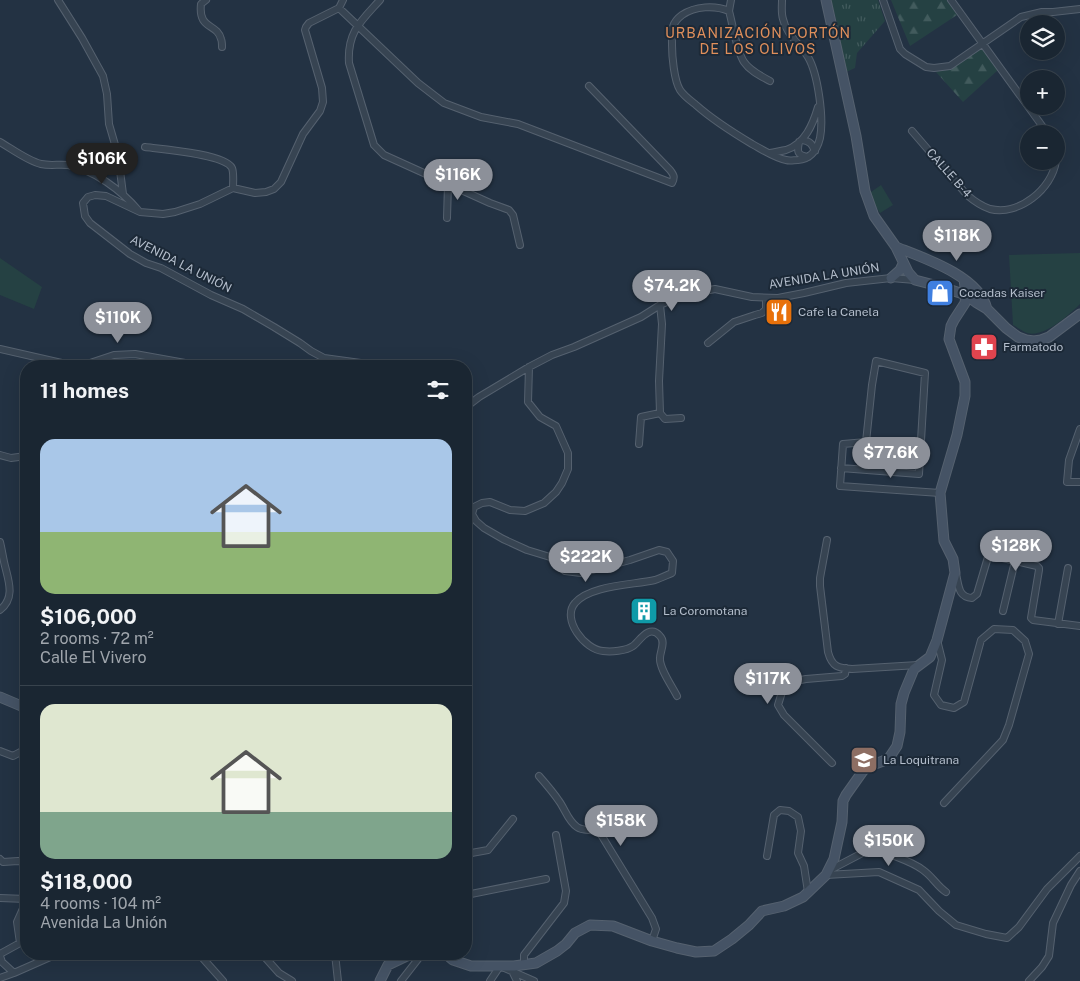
<!DOCTYPE html>
<html lang="en">
<head>
<meta charset="utf-8">
<style>
  :root { --surface:#1a2632; --page:#27323e; --text:#f1f3f6; --muted:#9fa5ac; --line:#38434d; --accent:#8c9099 }
  body { margin:0; font-family:"Public Sans",sans-serif; background:var(--page); color:var(--text); height:100vh; display:flex; flex-direction:column; font-size:19px; white-space:nowrap }
  * { box-sizing:border-box; margin:0 }
  p { font-size:16px; color:var(--muted) }
  .icon { flex:none; width:28px; height:28px; fill:none; stroke:currentColor; stroke-width:2; stroke-linecap:round; stroke-linejoin:round }
  .map { position:relative; flex:1; overflow:hidden }
  .details { position:absolute; left:20px; top:360px; width:452px; height:600px; display:flex; flex-direction:column; background:var(--surface); border-radius:20px; box-shadow:0 5px 20px #0002,0 0 0 1px var(--line) }
  .details>* { flex:none }
  .fabs { position:absolute; left:1020px; top:15px; display:grid; gap:10px }
  .fabs a { display:grid; place-items:center; width:45px; height:45px; border-radius:50%; background:var(--surface); box-shadow:0 5px 20px #0002,0 0 0 1px var(--line); font-size:25px }
  .price { position:absolute; translate:-50% -42px; padding:0 11px; border-radius:18px; background:var(--accent); color:#fff; font-size:16px; line-height:32px; filter:drop-shadow(0 1px 2px #0008) }
  .price::after { content:''; position:absolute; left:50%; top:30px; width:15px; height:11px; margin-left:-8px; background:inherit; clip-path:polygon(0 0,100% 0,50% 100%) }
  .price.selected { background:#222; color:#fff }
  ul { padding:0; list-style:none }
  li { display:grid; align-content:center; gap:10px; height:265px; padding:0 20px }
  li+li { border-top:1px solid var(--line) }
  li span { display:grid; place-items:center; height:155px; border-radius:15px; color:#555 }
  li>.icon { margin-inline-start:auto }
  span .icon { width:90px; height:90px; fill:#fffc; stroke-width:1 }
  li b { font-size:21px }
  h2 { display:flex; justify-content:space-between; align-items:center; height:60px; padding:0 20px; font-size:21px }
  .map>svg:first-child { display:block }
  .grass { fill:url(#grass-tufts) }
  .forest { fill:url(#forest-firs) }
  .garden { fill:#254143 }
  .lines { fill:none; stroke-linecap:round; stroke-linejoin:round }
  .street-casing { stroke:#55616f; stroke-width:8 }
  .secondary-casing { stroke:#55616f; stroke-width:11 }
  .street { stroke:#374452; stroke-width:6 }
  .secondary { stroke:#455365; stroke-width:9 }
  .labels { text-anchor:middle; dominant-baseline:central; stroke-width:4; stroke-linejoin:round; paint-order:stroke }
  .street-label { font-size:12px; fill:#b4becc; stroke:#1c2937 }
  .poi-label { font-size:12px; fill:#b4becc; stroke:#1c2937; text-anchor:start }
  .neighbourhood-label { font-size:14px; letter-spacing:1px; fill:#e08f5b; stroke:#1c2937 }
</style>
</head>
<body>
<div class="map">
<svg width="1080" height="981" viewBox="0 0 1080 981">
  <defs>
    <pattern id="grass-tufts" width="24" height="20" patternUnits="userSpaceOnUse" patternTransform="scale(1.25)"><rect width="24" height="20" fill="#254143"/><path d="M3 7l-1-3M5 7V3M7 7l1-3M15 17l-1-3M17 17v-4M19 17l1-3" fill="none" stroke="#425b5d"/></pattern>
    <pattern id="forest-firs" width="22" height="20" patternUnits="userSpaceOnUse" patternTransform="scale(1.25)"><rect width="22" height="20" fill="#254143"/><path d="M5 1l3.5 6h-7zM16 11l3.5 6h-7z" fill="#425b5d"/></pattern>
  </defs>
  <rect width="100%" height="100%" fill="#233243"/>
  <path class="grass" d="M831 0H878L885 21 857 53 855 68 846 72 838 27Z"/>
  <path class="forest" d="M891 0H948L957 15 910 46Z
    M982 47 998 70 963 102 936 72 951 68Z"/>
  <path class="garden" d="M881 185 893 205 880 213 868 194Z
    M1080 253V304C1069 315 1044 338 1027 333 1022 331 1017 327 1013 325L1009 255Z
    M0 258 42 287 34 309 0 295Z"/>
  <g class="lines">
    <defs>
      <path id="street" d="M58 0 82 38 103 76 107 94 109 124 118 155 123 194
        M206 0 201 4C198 30 217 23 221 39 222 41 222 44 222 47
        M343 0 339 8 309 23 306 27 305 30 322 88 323 102 320 111 303 134 281 182 274 189 266 192 255 193 233 188 200 204 175 212 163 214 140 212 106 196 95 195 88 197 83 203 85 216 90 223 130 254 146 263 161 268 211 295 243 309 274 327 300 343 311 351 324 358 368 364 375 366
        M380 0C361 21 347 32 349 63L374 145 384 155 490 203 509 210 513 215 520 245
        M883 0 900 49 905 54 926 67 934 68 950 66 1021 17 1042 12H1053L1080 9
        M951 0 1048 134
        M339 8 418 83 444 103 481 117 518 124 672 183C675 177 674 175 670 170L589 86
        M729 11 731 0
        M770 81C761 76 750 71 744 62 736 50 733 25 729 11 715 5 695 6 682 15 670 24 672 32 672 45 672 56 674 80 680 90 684 96 691 101 696 105 714 121 732 132 752 144 763 150 775 158 786 160 790 161 794 160 798 160 811 159 817 150 820 138 824 118 818 74 808 57 800 44 786 34 783 19 781 13 782 6 782 0
        M912 131 967 195C974 201 981 206 990 209 1019 216 1052 189 1056 161
        M802 140C810 141 812 144 815 151
        M0 142C12 149 28 161 41 164 50 166 59 164 68 165 93 169 122 191 138 210
        M799 142C797 152 797 155 808 157
        M145 147C161 149 225 154 232 168 234 173 233 182 233 188
        M1056 151V159
        M770 153C775 152 781 151 786 150 805 144 813 124 818 107
        M447 218 448 184
        M660 305 662 324 659 381 660 413 665 419 681 418
        M708 343 734 322 755 315 762 313 766 309V298
        M0 349 66 364 90 363 114 355 135 354 185 363 234 366
        M529 367 528 402 540 417 556 426 568 453V469L562 483 556 492 544 503 525 511 510 510 490 502 482 503 474 507 472 514 476 521 484 528 503 539 527 550 550 557 565 571 581 573 630 560 659 550 667 552 673 561 672 573C667 575 661 578 655 580 633 585 590 585 575 603 561 619 585 650 603 651 611 652 626 651 633 646 639 642 649 623 660 636 666 642 660 651 660 658 659 668 672 686 677 696
        M466 407 479 397 529 367 552 355 574 347 641 317 660 305 683 295 715 289 752 297 778 298 804 293 846 283 891 278 915 280
        M1080 429 1069 460 1067 482H1080
        M639 444 641 417 660 413
        M0 455 11 458 26 456
        M841 468 919 474 925 373 876 361 872 385 866 442 843 444 840 486 940 493
        M827 540 820 578V586L828 652C832 667 838 668 852 669L918 665
        M0 542C2 550 3 558 5 566 9 582 15 598 0 610
        M956 574C959 586 958 597 972 598L977 594 988 557 990 555 1037 566 1039 568V570L1031 618 1033 620 1080 626
        M1003 611 1015 561
        M1058 624 1068 568
        M937 640 942 660 934 695 941 705 954 708 964 702 981 640 994 629 1013 630 1025 641 1029 654 1009 725 1003 740 944 803
        M0 751 13 756 26 749
        M832 763 784 715 778 705 782 692 790 682 806 679 842 676 845 674 846 668
        M539 776C546 784 553 792 559 801 565 809 568 821 577 827 584 832 593 828 600 833L652 918 656 929 652 941
        M466 854 488 850 513 819
        M767 856 774 815 780 810 789 811 798 817 801 831 798 853 804 866 808 892
        M0 859 3 862 18 861 26 862
        M828 871 870 849C883 851 913 862 923 870 932 876 937 886 946 892
        M826 875 879 872 919 890 939 911 956 925 986 934 1007 938 1019 927 1047 889 1080 856
        M466 895 546 879
        M0 898 26 899
        M0 954 20 943 17 922 26 902
        M199 954 223 981
        M262 954 279 973 292 981
        M335 954 338 981
        M0 956 2 962 14 973 0 978
        M524 965V955L564 903 566 891 556 835
        M512 971 517 981
        M14 973 57 954
        M401 981 422 954
        M490 981 500 966 534 981
        M1029 981 1042 967 1049 956 1053 923 1071 885 1080 871"/>
      <path id="secondary" d="M826 0 856 136 865 191 874 216 896 247 908 272 915 280 942 287 966 295 977 303 987 309 1006 328 1018 337 1026 340 1034 341 1041 340 1049 337 1080 314
        M896 247C924 258 979 276 987 309
        M891 278 900 270 903 264
        M0 697 26 708
        M446 954 453 960 471 966H514L536 963 557 951 566 944 575 933 590 925 613 926 652 941 677 948 696 952 714 951 732 939 749 925 762 911 784 906 803 897 826 875 834 859 842 822 843 801 846 795 863 771 867 767 883 761 889 758 897 746 900 732 901 704 904 693 914 669 930 657 937 640 955 573 953 559 944 541 940 493 957 435 965 396V382L949 339 951 326 954 320 965 303 966 295 964 279
        M380 981 388 965 411 954"/>
    </defs>
    <use href="#street" class="street-casing"/>
    <use href="#secondary" class="secondary-casing"/>
    <use href="#street" class="street"/>
    <use href="#secondary" class="secondary"/>
  </g>
  <defs>
    <symbol id="shop-square" viewBox="-11 -11 22 22"><rect x="-9" y="-9" width="18" height="18" rx="4" fill="#3f7fe0" stroke="#1c2937"/><path d="M-5-2.5h2.3a2.7 3.5 0 0 1 5.4 0H5L5.5 6h-11ZM-1.5-2.5h3a1.5 2.3 0 0 0-3 0Z" fill="#fff"/></symbol>
    <symbol id="restaurant-square" viewBox="-11 -11 22 22"><rect x="-9" y="-9" width="18" height="18" rx="4" fill="#e8710a" stroke="#1c2937"/><path d="M-5-6h1v4h1v-4h1v4h1v-4h1v5L-1.5 .5V6h-2V.5L-5-1ZM5-6V6H3V1.5H1.5Q1.5-4 5-6Z" fill="#fff"/></symbol>
    <symbol id="pharmacy-square" viewBox="-11 -11 22 22"><rect x="-9" y="-9" width="18" height="18" rx="4" fill="#e0444e" stroke="#1c2937"/><path d="M-2-6h4v4h4v4h-4v4h-4v-4h-4v-4h4Z" fill="#fff"/></symbol>
    <symbol id="building-square" viewBox="-11 -11 22 22"><rect x="-9" y="-9" width="18" height="18" rx="4" fill="#0f9aa8" stroke="#1c2937"/><path d="M-4-6H4V6H1V3H-1V6H-4ZM-2.5-4.3h1.7v1.8h-1.7ZM.8-4.3h1.7v1.8H.8ZM-2.5-1h1.7V.8h-1.7ZM.8-1h1.7V.8H.8Z" fill="#fff"/></symbol>
    <symbol id="school-square" viewBox="-11 -11 22 22"><rect x="-9" y="-9" width="18" height="18" rx="4" fill="#8d6e63" stroke="#1c2937"/><path d="M0-5L7-2L0 1L-7-2ZM-4 1L0 2.5L4 1V4Q0 6-4 4Z" fill="#fff"/></symbol>
  </defs>
  <g fill-rule="evenodd">
    <use href="#shop-square" x="924" y="277" width="32" height="32"/>
    <use href="#restaurant-square" x="763" y="296" width="32" height="32"/>
    <use href="#pharmacy-square" x="968" y="331" width="32" height="32"/>
    <use href="#building-square" x="628" y="595" width="32" height="32"/>
    <use href="#school-square" x="848" y="744" width="32" height="32"/>
  </g>
  <g class="labels">
    <g class="street-label">
      <text transform="translate(949 173) rotate(48)">CALLE B-4</text>
      <text transform="translate(181 264) rotate(27)">AVENIDA LA UNIÓN</text>
      <text transform="translate(824 276) rotate(-9)">AVENIDA LA UNIÓN</text>
    </g>
    <g class="poi-label">
      <text x="959" y="293">Cocadas Kaiser</text>
      <text x="798" y="312">Cafe la Canela</text>
      <text x="1003" y="347">Farmatodo</text>
      <text x="663" y="611">La Coromotana</text>
      <text x="883" y="760">La Loquitrana</text>
    </g>
    <g class="neighbourhood-label">
      <text x="758" y="33">URBANIZACIÓN PORTÓN<tspan x="758" dy="16">DE LOS OLIVOS</tspan></text>
    </g>
  </g>
</svg>
<div class="fabs">
<a><svg class="icon" aria-label="layers" viewBox="0 0 24 24"><path d="M12 4l9 5-9 5-9-5zM3 14l9 5 9-5"/></svg></a>
<a>+</a>
<a>−</a>
</div>
<b class="price selected" style="left:102px;top:185px">$106K</b>
<b class="price" style="left:458px;top:201px">$116K</b>
<b class="price" style="left:957px;top:262px">$118K</b>
<b class="price" style="left:672px;top:312px">$74.2K</b>
<b class="price" style="left:118px;top:344px">$110K</b>
<b class="price" style="left:891px;top:479px">$77.6K</b>
<b class="price" style="left:1016px;top:572px">$128K</b>
<b class="price" style="left:586px;top:583px">$222K</b>
<b class="price" style="left:768px;top:705px">$117K</b>
<b class="price" style="left:621px;top:847px">$158K</b>
<b class="price" style="left:889px;top:867px">$150K</b>
<section class="details">
<h2>11 homes<svg class="icon" aria-label="filters" viewBox="0 0 24 24"><path d="M4 7h16M4 17h16"/><circle cx="9" cy="7" r="2"/><circle cx="15" cy="17" r="2"/></svg></h2>
<ul>
<li><span style="background:linear-gradient(#a9c7e8 60%,#8fb573 0)"><svg class="icon" aria-label="home" viewBox="0 0 24 24"><path d="M3 11l9-7 9 7M6 9v11h12V9"/></svg></span><div><b>$106,000</b><p>2 rooms · 72 m²</p><p>Calle El Vivero</p></div></li>
<li><span style="background:linear-gradient(#dfe7d0 70%,#7fa58c 0)"><svg class="icon" aria-label="home" viewBox="0 0 24 24"><path d="M3 11l9-7 9 7M6 9v11h12V9"/></svg></span><div><b>$118,000</b><p>4 rooms · 104 m²</p><p>Avenida La Unión</p></div></li>
</ul>
</section>
</div>
</body>
</html>
